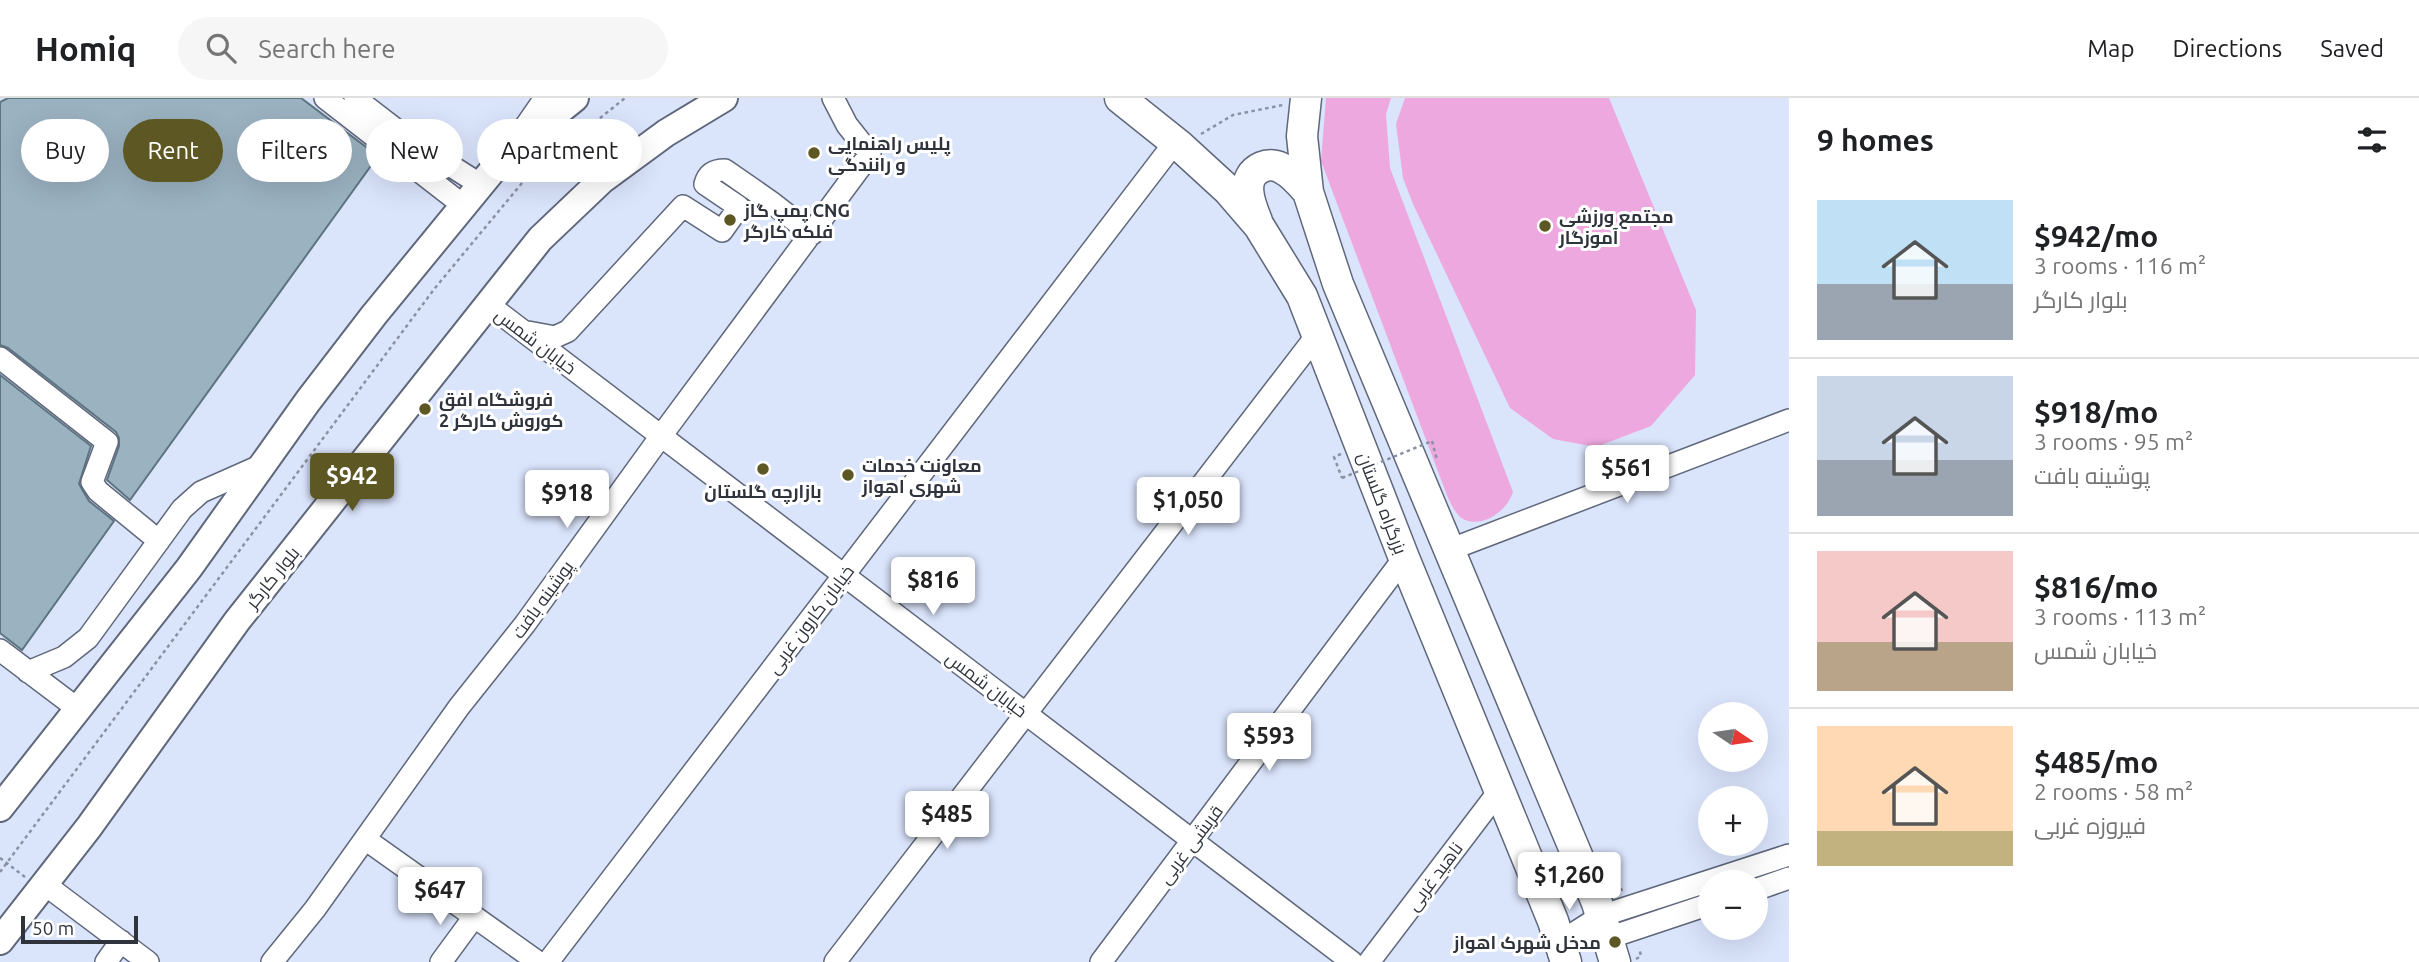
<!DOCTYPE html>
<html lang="en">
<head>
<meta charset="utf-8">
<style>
  :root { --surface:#fff; --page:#f6f6f6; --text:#202124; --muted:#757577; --line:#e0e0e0; --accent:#5d5724 }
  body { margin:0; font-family:Ubuntu,Cairo,sans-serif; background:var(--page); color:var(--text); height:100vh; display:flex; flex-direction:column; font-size:26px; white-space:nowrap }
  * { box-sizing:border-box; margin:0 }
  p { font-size:23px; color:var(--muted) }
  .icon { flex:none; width:38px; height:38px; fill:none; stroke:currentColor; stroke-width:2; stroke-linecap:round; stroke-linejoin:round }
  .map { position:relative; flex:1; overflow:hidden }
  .sheet { display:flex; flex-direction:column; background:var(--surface); width:630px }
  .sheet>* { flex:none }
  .guide { position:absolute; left:21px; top:21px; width:665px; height:63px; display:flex; gap:14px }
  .needle { width:46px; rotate:103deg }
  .fabs { position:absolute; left:1698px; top:604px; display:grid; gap:14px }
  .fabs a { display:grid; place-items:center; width:70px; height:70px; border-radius:50%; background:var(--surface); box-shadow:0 7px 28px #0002; font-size:35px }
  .scale { position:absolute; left:21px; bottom:18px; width:117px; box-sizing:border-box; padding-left:7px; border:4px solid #2f333c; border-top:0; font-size:19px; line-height:24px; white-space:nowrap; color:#2f333c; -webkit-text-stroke:5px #fff; paint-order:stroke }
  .price { position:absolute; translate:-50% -60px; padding:0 16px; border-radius:7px; background:#fff; color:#222; font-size:23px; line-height:46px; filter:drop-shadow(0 2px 4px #0008) }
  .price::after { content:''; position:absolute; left:50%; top:42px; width:21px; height:16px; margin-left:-10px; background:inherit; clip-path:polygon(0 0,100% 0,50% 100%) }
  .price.current { background:var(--accent); color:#fff }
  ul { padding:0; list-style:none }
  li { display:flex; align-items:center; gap:21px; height:175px; padding:0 28px }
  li+li { border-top:2px solid var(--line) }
  li span { display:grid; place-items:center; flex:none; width:196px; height:140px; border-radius:0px; color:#555 }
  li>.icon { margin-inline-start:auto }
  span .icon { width:84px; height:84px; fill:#fffc; stroke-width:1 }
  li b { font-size:30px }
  h2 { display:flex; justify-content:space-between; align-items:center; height:84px; padding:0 28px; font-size:30px }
  .tag { padding:0 24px; border-radius:32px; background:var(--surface); box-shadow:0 7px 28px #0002; font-size:24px; line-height:63px }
  .tag.current { background:var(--accent); color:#fff }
  header { display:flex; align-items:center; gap:42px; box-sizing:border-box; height:98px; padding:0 35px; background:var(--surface); border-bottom:2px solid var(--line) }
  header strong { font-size:33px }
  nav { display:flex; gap:38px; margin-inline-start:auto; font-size:24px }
  .search { width:490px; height:63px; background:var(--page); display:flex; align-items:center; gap:18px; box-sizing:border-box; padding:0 24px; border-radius:38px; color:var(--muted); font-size:26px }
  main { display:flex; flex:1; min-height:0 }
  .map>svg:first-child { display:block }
  .green { fill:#eca8df }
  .building { fill:#9bb2c1; stroke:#5d7481; stroke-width:2 }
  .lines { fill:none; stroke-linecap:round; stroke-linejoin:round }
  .minor-casing { stroke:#5f677b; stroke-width:24 }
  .major-casing { stroke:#5f677b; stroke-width:30 }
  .highway-casing { stroke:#5f677b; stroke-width:33 }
  .path { stroke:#8a91a2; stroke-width:2.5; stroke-dasharray:3.5 3.5; stroke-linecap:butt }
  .minor { stroke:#fff; stroke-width:21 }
  .major { stroke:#fff; stroke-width:26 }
  .highway { stroke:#fff; stroke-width:30 }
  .path-bridge { stroke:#8a91a2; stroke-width:2.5; stroke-dasharray:3.5 3.5; stroke-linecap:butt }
  .poi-dot { fill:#5d5724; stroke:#fff; stroke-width:2.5 }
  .labels { text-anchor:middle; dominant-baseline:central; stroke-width:6; stroke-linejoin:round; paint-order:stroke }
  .poi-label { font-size:18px; font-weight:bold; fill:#2f333c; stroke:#fff; text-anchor:start }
  .street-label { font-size:18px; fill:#2f333c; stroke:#fff }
</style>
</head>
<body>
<header>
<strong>Homiq</strong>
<div class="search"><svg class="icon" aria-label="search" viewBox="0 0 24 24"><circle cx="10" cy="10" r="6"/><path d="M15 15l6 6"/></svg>Search here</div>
<nav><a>Map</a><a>Directions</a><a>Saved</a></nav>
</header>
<main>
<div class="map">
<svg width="1789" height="864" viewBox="0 0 1789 864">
  <rect width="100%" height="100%" fill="#dae4fb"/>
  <path class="green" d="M1326 0H1391L1386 16 1390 70 1513 394C1507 414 1479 433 1460 419 1455 414 1451 406 1448 400L1321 63Z
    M1405 0H1609L1696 212 1695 277 1651 328 1596 349 1553 341 1510 310 1413 106 1403 80 1396 26Z"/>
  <path class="building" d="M8 0H301L378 58 130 402 107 382 119 348V340L116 334 8 250 0 247V4Z
    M0 277 91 348 79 386 89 403 114 423 22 552 0 535Z"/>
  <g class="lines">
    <defs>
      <path id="minor" d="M325 0 464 108
        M355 0 407 40 481 87
        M518 39 545 0
        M489 207 1352 864
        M528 234 555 239 568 233 683 108 722 133 739 109 705 86C708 75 715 72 725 72L771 104 812 136
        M0 260 107 344 92 384 98 393 159 443
        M1449 452 1789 322
        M0 552 78 611
        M28 574 64 559 88 540 182 411 201 394 262 367
        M365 741 538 864
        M43 785 148 864
        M1755 792 1789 780
        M1595 841 1608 840 1710 806
        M1560 844 1601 818 1789 757
        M106 864 121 843
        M272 864 315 811 459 609 525 526 661 338 870 56 847 27 833 0
        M441 864 474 819
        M548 864 1175 44
        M835 864 1317 237
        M1101 864 1404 460
        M1369 864 1499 693"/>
      <path id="major" d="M0 710 189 470 308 303 374 217 506 56 575 0
        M0 843 89 729 237 523 540 141 602 82 666 35 724 0"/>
      <path id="highway" d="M1120 0 1180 48 1228 92 1259 128 1302 198 1404 460 1553 823 1566 864
        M1306 0 1302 38 1308 94 1338 186 1597 805 1615 864
        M1257 123C1250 106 1239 79 1262 69 1269 66 1277 67 1283 71 1293 76 1301 86 1308 94"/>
    </defs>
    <use href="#minor" class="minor-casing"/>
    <use href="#major" class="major-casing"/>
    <use href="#highway" class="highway-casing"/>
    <path class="path" d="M1201 36 1233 17 1283 7
      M1432 343 1437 362
      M1341 356 1334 359 1342 380
      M0 760 25 779
      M0 774 435 190 527 79 625 0
      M1613 784 1618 782 1622 793
      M1636 861 1641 858 1639 850"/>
    <use href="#minor" class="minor"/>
    <use href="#major" class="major"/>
    <use href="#highway" class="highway"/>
    <path class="path-bridge" d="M1342 380 1432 343"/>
  </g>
  <g class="poi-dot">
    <circle cx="814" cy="55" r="7"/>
    <circle cx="730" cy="122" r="7"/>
    <circle cx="1545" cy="128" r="7"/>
    <circle cx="425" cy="311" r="7"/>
    <circle cx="763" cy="371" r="7"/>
    <circle cx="848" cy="377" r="7"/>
    <circle cx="1615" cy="844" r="7"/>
  </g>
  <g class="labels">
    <g class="poi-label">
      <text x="828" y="45">پلیس راهنمایی<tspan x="828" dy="21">و رانندگی</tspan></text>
      <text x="744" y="112">پمپ گاز CNG<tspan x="744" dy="21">فلکه کارگر</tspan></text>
      <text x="1559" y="118">مجتمع ورزشی<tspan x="1559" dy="21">آموزگار</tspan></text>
      <text x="439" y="301">فروشگاه افق<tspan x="439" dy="21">کوروش کارگر 2</tspan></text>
      <text x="862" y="367">معاونت خدمات<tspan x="862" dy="21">شهری اهواز</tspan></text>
      <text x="763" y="393" text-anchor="middle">بازارچه گلستان</text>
      <text x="1601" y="844" text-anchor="end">مدخل شهرک اهواز</text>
    </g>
    <g class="street-label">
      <text transform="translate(536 243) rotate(37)">خیابان شمس</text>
      <text transform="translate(1383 405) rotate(69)">بزرگراه گلستان</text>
      <text transform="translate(272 479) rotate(-51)">بلوار کارگر</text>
      <text transform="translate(542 501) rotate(-54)">پوشینه بافت</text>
      <text transform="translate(810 521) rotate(-53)">خیابان کارون غربی</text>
      <text transform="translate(987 586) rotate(37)">خیابان شمس</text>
      <text transform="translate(1190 746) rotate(-53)">قریشی غربی</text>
      <text transform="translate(1434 778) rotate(-53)">ناهید غربی</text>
    </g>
  </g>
</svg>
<div class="fabs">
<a><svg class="needle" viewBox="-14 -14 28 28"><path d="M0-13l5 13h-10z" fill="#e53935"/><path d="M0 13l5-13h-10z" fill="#757577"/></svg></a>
<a>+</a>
<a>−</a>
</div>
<div class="scale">50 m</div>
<b class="price" style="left:1627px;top:407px">$561</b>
<b class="price current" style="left:352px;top:415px">$942</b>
<b class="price" style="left:567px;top:432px">$918</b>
<b class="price" style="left:1188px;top:439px">$1,050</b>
<b class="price" style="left:933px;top:519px">$816</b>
<b class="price" style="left:1269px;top:675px">$593</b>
<b class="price" style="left:947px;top:753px">$485</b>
<b class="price" style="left:1569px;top:814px">$1,260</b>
<b class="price" style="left:440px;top:829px">$647</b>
<div class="guide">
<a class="tag">Buy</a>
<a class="tag current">Rent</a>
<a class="tag">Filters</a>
<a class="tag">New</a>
<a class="tag">Apartment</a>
</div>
</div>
<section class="sheet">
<h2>9 homes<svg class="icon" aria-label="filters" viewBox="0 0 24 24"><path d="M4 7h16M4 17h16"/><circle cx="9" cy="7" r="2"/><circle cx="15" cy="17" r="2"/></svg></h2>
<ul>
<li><span style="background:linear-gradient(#bfe0f5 60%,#9aa5b1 0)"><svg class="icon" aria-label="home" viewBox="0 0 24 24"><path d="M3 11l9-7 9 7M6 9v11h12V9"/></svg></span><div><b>$942/mo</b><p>3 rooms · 116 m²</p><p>بلوار کارگر</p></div></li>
<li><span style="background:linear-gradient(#c9d6e8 60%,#9aa5b1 0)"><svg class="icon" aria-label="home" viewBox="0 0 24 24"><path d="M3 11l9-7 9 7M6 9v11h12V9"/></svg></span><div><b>$918/mo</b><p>3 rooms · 95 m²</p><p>پوشینه بافت</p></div></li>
<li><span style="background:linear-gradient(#f6c9c9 65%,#b9a48a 0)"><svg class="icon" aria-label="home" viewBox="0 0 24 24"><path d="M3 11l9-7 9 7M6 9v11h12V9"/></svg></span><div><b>$816/mo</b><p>3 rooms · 113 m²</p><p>خیابان شمس</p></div></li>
<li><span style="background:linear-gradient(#ffd9b3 75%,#c2b280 0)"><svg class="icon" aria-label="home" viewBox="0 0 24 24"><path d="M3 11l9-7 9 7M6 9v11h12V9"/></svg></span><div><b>$485/mo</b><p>2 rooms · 58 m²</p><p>فیروزه غربی</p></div></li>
</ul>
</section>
</main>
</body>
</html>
